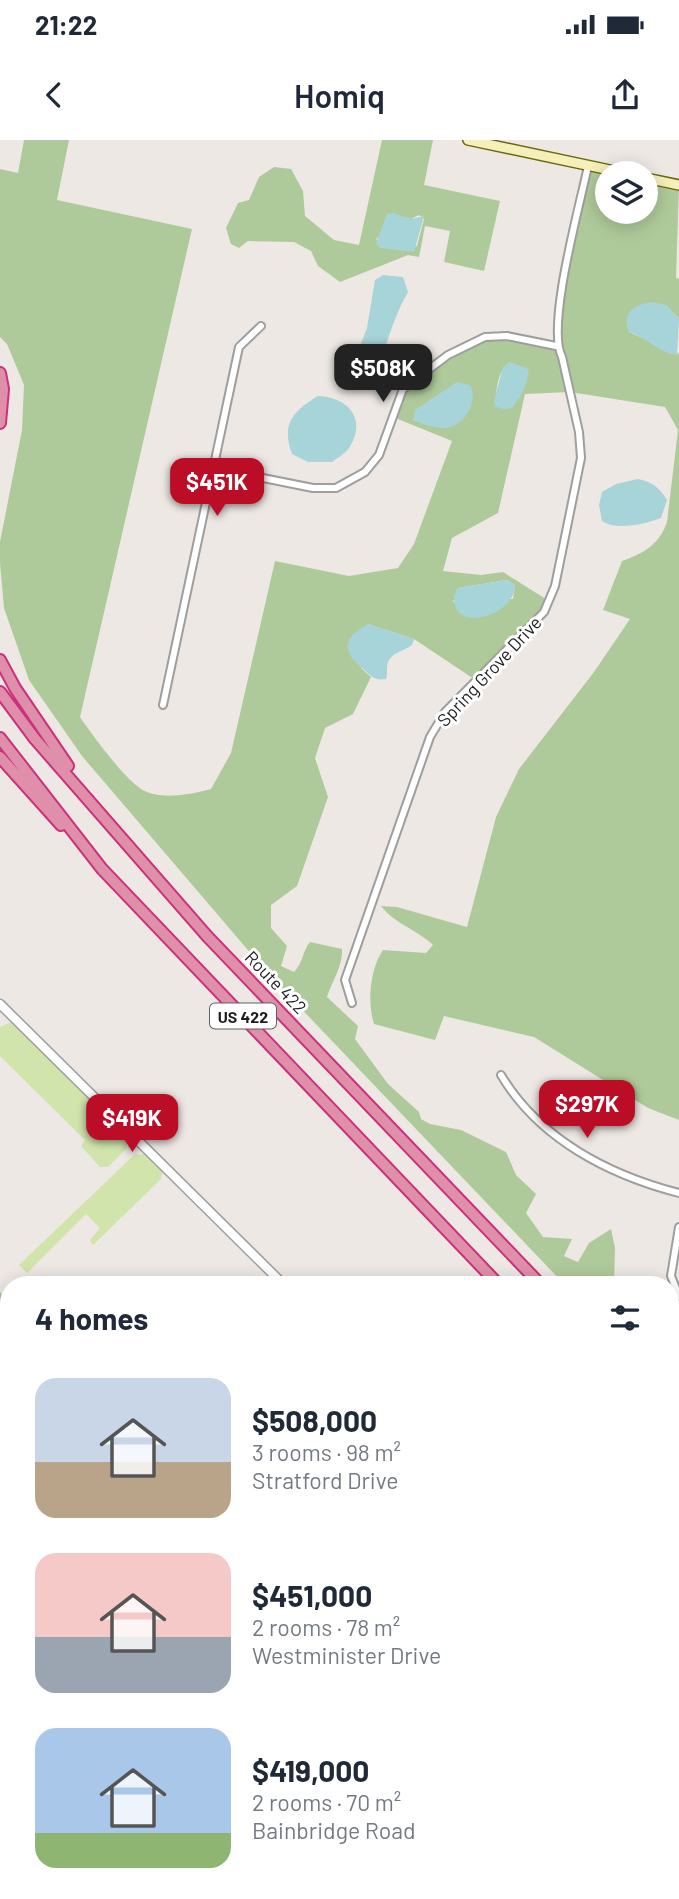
<!DOCTYPE html>
<html lang="en">
<head>
<meta charset="utf-8">
<style>
  :root { --surface:#fff; --page:#f2f2f3; --text:#1f2937; --muted:#747a83; --accent:#bc0d27 }
  body { margin:0; font-family:Barlow,sans-serif; background:var(--page); color:var(--text); height:100vh; display:flex; flex-direction:column; font-size:26px; white-space:nowrap }
  * { box-sizing:border-box; margin:0 }
  p { font-size:23px; color:var(--muted) }
  .icon { flex:none; width:38px; height:38px; fill:none; stroke:currentColor; stroke-width:2; stroke-linecap:round; stroke-linejoin:round }
  .map { position:relative; flex:1; overflow:hidden }
  .details { position:absolute; left:0px; top:1136px; width:679px; height:625px; display:flex; flex-direction:column; background:var(--surface); border-radius:28px 28px 0 0; box-shadow:0 4px 18px #0003 }
  .details>* { flex:none }
  .fabs { position:absolute; left:595px; top:21px; display:grid; gap:14px }
  .fabs a { display:grid; place-items:center; width:63px; height:63px; border-radius:50%; background:var(--surface); box-shadow:0 4px 18px #0003; font-size:35px }
  .price { position:absolute; translate:-50% -60px; padding:0 16px; border-radius:14px; background:var(--accent); color:#fff; font-size:23px; line-height:46px; filter:drop-shadow(0 2px 4px #0008) }
  .price::after { content:''; position:absolute; left:50%; top:42px; width:21px; height:16px; margin-left:-10px; background:inherit; clip-path:polygon(0 0,100% 0,50% 100%) }
  .price.selected { background:#222; color:#fff }
  ul { padding:0; list-style:none }
  li { display:flex; align-items:center; gap:21px; height:175px; padding:0 35px }
  li span { display:grid; place-items:center; flex:none; width:196px; height:140px; border-radius:21px; color:#555 }
  li>.icon { margin-inline-start:auto }
  span .icon { width:84px; height:84px; fill:#fffc; stroke-width:1 }
  li b { font-size:30px }
  h2 { display:flex; justify-content:space-between; align-items:center; height:84px; padding:0 35px; font-size:30px }
  .status { display:flex; justify-content:space-between; align-items:center; height:49px; padding:0 35px; background:var(--surface); direction:ltr }
  .status svg { height:19px; fill:currentColor }
  header { display:flex; justify-content:space-between; align-items:center; height:91px; padding:0 35px; background:var(--surface); font-size:32px; font-weight:600 }
  .map>svg:first-child { display:block }
  .grass { fill:#d0e4ac }
  .forest { fill:#afca9a; fill-rule:evenodd }
  .water { fill:#a6d4d8 }
  .lines { fill:none; stroke-linecap:round; stroke-linejoin:round }
  .minor-casing { stroke:#9e9e9e; stroke-width:10 }
  .tertiary-casing { stroke:#9e9e9e; stroke-width:11 }
  .secondary-casing { stroke:#6b680c; stroke-width:12 }
  .primary-casing { stroke:#8b4e0a; stroke-width:13 }
  .motorway-casing { stroke:#cc307c; stroke-width:14 }
  .minor { stroke:#fff; stroke-width:6 }
  .tertiary { stroke:#fff; stroke-width:8 }
  .secondary { stroke:#f5efba; stroke-width:9 }
  .primary { stroke:#f5c4a0; stroke-width:10 }
  .motorway { stroke:#e08faa; stroke-width:10 }
  .labels { text-anchor:middle; dominant-baseline:central; stroke-width:6; stroke-linejoin:round; paint-order:stroke }
  .shield { fill:#fff; stroke:#616161; stroke-width:2 }
  .shield-label { font-size:16px; font-weight:bold; fill:#1d1d1d }
  .street-label { font-size:18px; fill:#1d1d1d; stroke:#fff }
</style>
</head>
<body>
<div class="status"><b>21:22</b><svg viewBox="0 0 49 12"><path d="M0 12V9h3v3zM5 12V6h3v6zM10 12V3h3v9zM15 12V0h3v12zM26 1h20v11H26zM47 4h2v5h-2z"/></svg></div>
<header><svg class="icon" aria-label="back" viewBox="0 0 24 24"><path d="M15 5l-7 7 7 7"/></svg>Homiq<svg class="icon" aria-label="share" viewBox="0 0 24 24"><path d="M12 15V3M7 8l5-5 5 5M5 13v7h14v-7"/></svg></header>
<div class="map">
<svg width="679" height="1759" viewBox="0 0 679 1759">
  <rect width="100%" height="100%" fill="#ede8e3"/>
  <path class="grass" d="M16 880 129 991 126 1009 108 1027H100L81 1006 85 1000 0 916V887Z
    M144 1014 162 1032 161 1039 93 1105 90 1100 100 1088 86 1074 27 1133 19 1125 134 1015Z
    M679 1541V1633L670 1642V1550Z"/>
  <path class="forest" d="M24 0H69L57 60 192 89 80 577C93 596 123 637 141 649 160 661 192 654 211 649L231 613 275 421 349 436 398 428 414 404 452 301 393 277 403 249 448 215 485 197 507 196 556 206 557 179 590 29 608 33 607 72H646V41L679 46 676 138 679 139V179L666 165 629 192 679 214V980L648 968 534 897 444 876 435 900 374 884C367 862 370 829 383 810L426 813 433 805C416 789 395 784 381 766L397 767 467 787 496 677 519 629 594 532 630 479 603 470 622 421C644 413 659 405 667 382L678 290 665 267 570 252 525 254 498 373 452 398 443 431 481 435 503 432 549 461 544 472 477 541 414 499 368 484 361 528 371 537 353 574 325 588 315 618 328 657 297 746 271 765V788L287 806 281 826 294 832C303 823 302 812 310 802L342 809C343 826 332 841 327 857L358 886 355 899 388 944 419 972 421 979 430 984 461 990 506 1012 516 1035 536 1054 526 1073 543 1097 572 1099 564 1116 578 1122 589 1103 611 1089 615 1108 614 1144H564L271 837 82 616 29 540 4 468 0 423V402L22 290 24 245 7 204 0 197V29L18 33ZM510 222 522 252 512 267 507 269 495 266C497 250 496 233 510 222ZM507 440 515 445 513 459 453 462 458 448Z
    M382 0H433L424 45 500 61 484 131 444 122 450 91 425 86 419 117 408 115 340 142 318 126 311 111 294 102 248 101 239 108 231 104 226 88 238 63 249 60 259 37 274 27 291 29 303 51 305 76 334 100 359 105ZM419 75 424 79 417 106C400 113 391 110 376 99L403 77 411 79Z
    M0 1152 9 1161V1315L0 1309V1259L3 1255 0 1253Z
    M679 1192V1266L670 1257V1198Z
    M679 1461V1542L670 1533V1470Z
    M675 1637 679 1641V1759H611L604 1752H670V1642Z"/>
  <path class="water" d="M393 73 411 79 424 76 414 112 380 108 376 103 387 74Z
    M383 135 403 137 408 152C390 182 386 216 368 246L352 248 347 239 367 188 375 140Z
    M652 162 666 165 679 179 677 215C660 213 646 197 629 192 621 172 634 165 652 162Z
    M510 222 528 229C531 239 517 268 507 269 504 270 498 267 495 267L494 261 503 227Z
    M457 242 470 245C479 261 465 285 447 288 437 289 422 284 413 280L415 270Z
    M318 256C347 257 368 278 349 308 346 313 337 318 332 322H308L292 314C281 284 293 271 318 256Z
    M638 339C652 342 659 347 667 360L661 378C645 384 617 391 602 381L599 365 602 352 616 344Z
    M507 440 515 445C517 474 452 496 454 456L458 448Z
    M368 484 414 499 412 505C405 511 392 512 388 522 386 527 388 533 386 539 374 541 370 535 362 528 341 511 343 497 368 484Z
    M670 1386 679 1390V1421L670 1430Z
    M679 1665V1712L670 1745V1683Z"/>
  <g class="lines">
    <defs>
      <path id="minor" d="M213 328 313 348H336L365 332 379 315 403 249 448 215 485 197 507 196 556 206
        M163 565 239 207 261 186
        M352 863 345 840 430 597 445 572 544 472 555 446 581 318 579 292 562 217C546 186 580 65 588 26
        M501 935C539 999 609 1035 679 1053
        M679 1087 671 1136 679 1156"/>
      <path id="tertiary" d="M0 864 283 1144
        M670 1533 679 1542"/>
      <path id="secondary" d="M468 0 624 33
        M646 38 679 45"/>
      <path id="primary" d="M0 1604 9 1610
        M221 1752 232 1759"/>
      <path id="motorway" d="M0 233 3 249 0 283
        M0 520 15 548 68 626
        M0 552 35 599 207 796 540 1144
        M0 598 102 729 498 1144
        M0 617 61 685
        M670 1283 679 1292
        M670 1327 679 1337"/>
    </defs>
    <use href="#minor" class="minor-casing"/>
    <use href="#tertiary" class="tertiary-casing"/>
    <use href="#secondary" class="secondary-casing"/>
    <use href="#primary" class="primary-casing"/>
    <use href="#motorway" class="motorway-casing"/>
    <use href="#minor" class="minor"/>
    <use href="#tertiary" class="tertiary"/>
    <use href="#secondary" class="secondary"/>
    <use href="#primary" class="primary"/>
    <use href="#motorway" class="motorway"/>
  </g>
  <g class="labels">
    <rect class="shield" x="210" y="863.5" width="66" height="25" rx="5"/>
    <g class="shield-label">
      <text x="243" y="876">US 422</text>
    </g>
    <g class="street-label">
      <text transform="translate(489 531) rotate(-47)">Spring Grove Drive</text>
      <text transform="translate(276 842) rotate(46)">Route 422</text>
    </g>
  </g>
</svg>
<div class="fabs">
<a><svg class="icon" aria-label="layers" viewBox="0 0 24 24"><path d="M12 4l9 5-9 5-9-5zM3 14l9 5 9-5"/></svg></a>
</div>
<b class="price selected" style="left:383px;top:264px">$508K</b>
<b class="price" style="left:217px;top:378px">$451K</b>
<b class="price" style="left:587px;top:1000px">$297K</b>
<b class="price" style="left:132px;top:1014px">$419K</b>
<section class="details">
<h2>4 homes<svg class="icon" aria-label="filters" viewBox="0 0 24 24"><path d="M4 7h16M4 17h16"/><circle cx="9" cy="7" r="2"/><circle cx="15" cy="17" r="2"/></svg></h2>
<ul>
<li><span style="background:linear-gradient(#c9d6e8 60%,#b9a48a 0)"><svg class="icon" aria-label="home" viewBox="0 0 24 24"><path d="M3 11l9-7 9 7M6 9v11h12V9"/></svg></span><div><b>$508,000</b><p>3 rooms · 98 m²</p><p>Stratford Drive</p></div></li>
<li><span style="background:linear-gradient(#f6c9c9 60%,#9aa5b1 0)"><svg class="icon" aria-label="home" viewBox="0 0 24 24"><path d="M3 11l9-7 9 7M6 9v11h12V9"/></svg></span><div><b>$451,000</b><p>2 rooms · 78 m²</p><p>Westminister Drive</p></div></li>
<li><span style="background:linear-gradient(#a9c7e8 75%,#8fb573 0)"><svg class="icon" aria-label="home" viewBox="0 0 24 24"><path d="M3 11l9-7 9 7M6 9v11h12V9"/></svg></span><div><b>$419,000</b><p>2 rooms · 70 m²</p><p>Bainbridge Road</p></div></li>
</ul>
</section>
</div>
</body>
</html>
